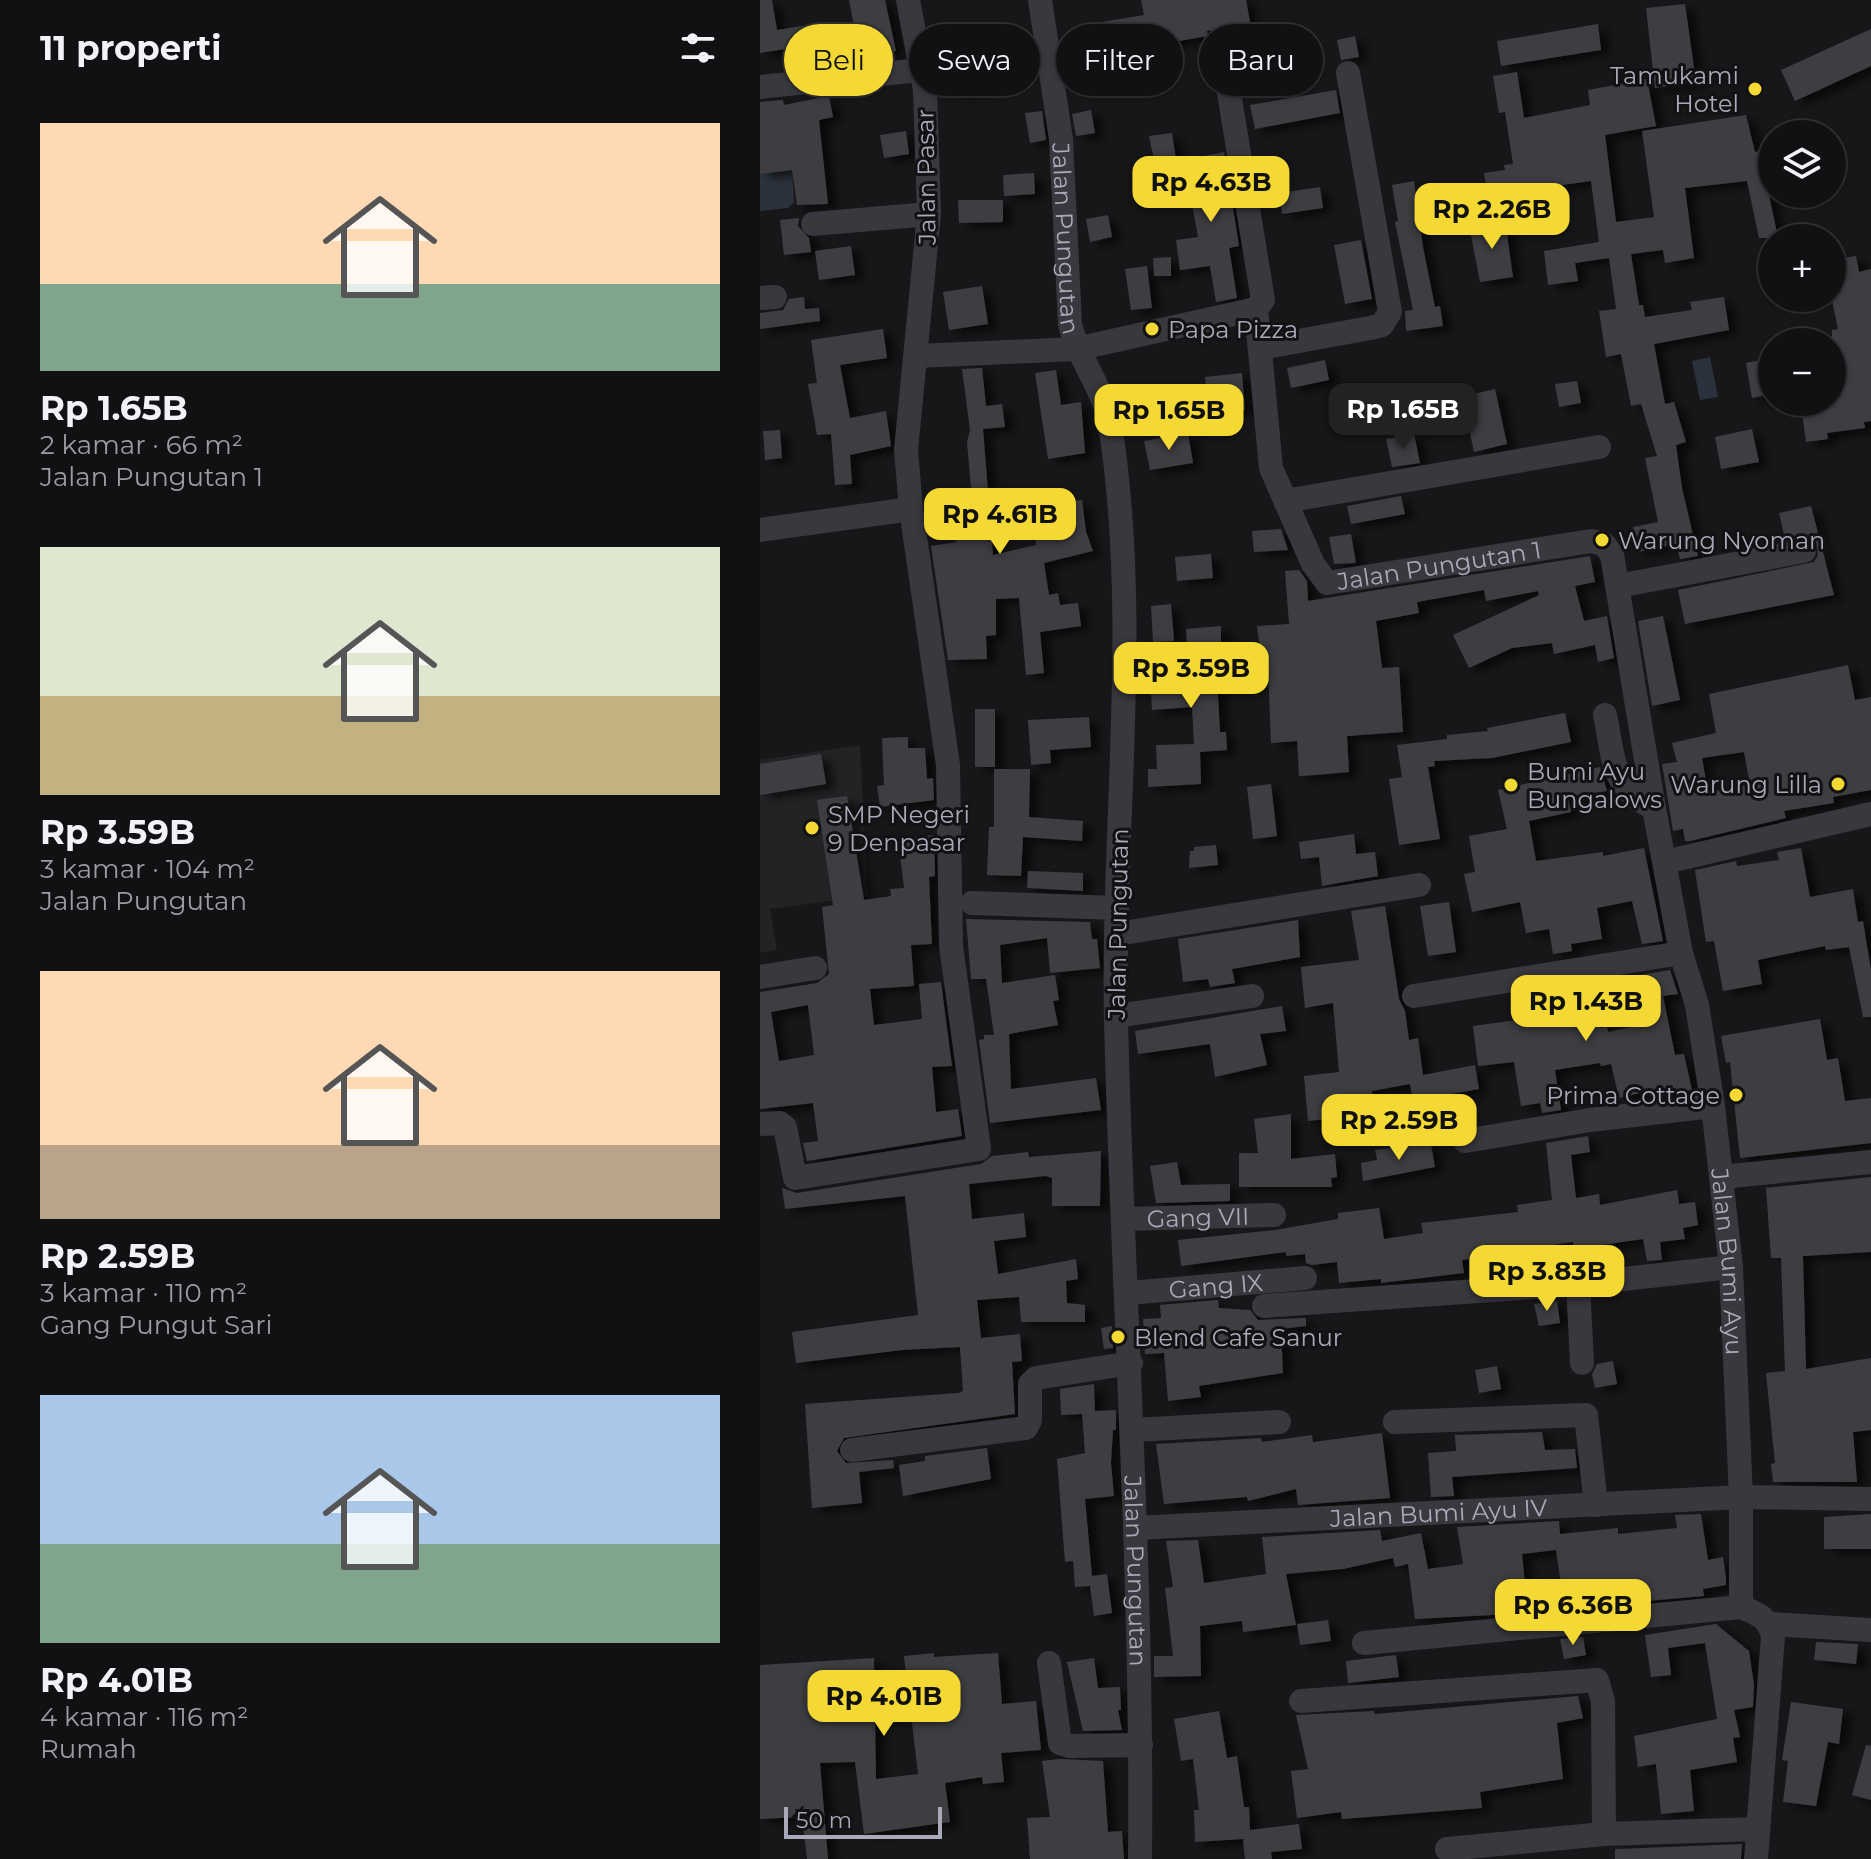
<!DOCTYPE html>
<html lang="id">
<head>
<meta charset="utf-8">
<style>
  :root { --surface:#111113; --page:#1e1f21; --text:#f1f3f6; --muted:#9c9da0; --line:#303133; --accent:#f4d934 }
  body { margin:0; font-family:Montserrat,sans-serif; background:var(--page); color:var(--text); height:100vh; display:flex; flex-direction:column; font-size:30px; white-space:nowrap }
  * { box-sizing:border-box; margin:0 }
  p { font-size:26px; color:var(--muted) }
  .icon { flex:none; width:44px; height:44px; fill:none; stroke:currentColor; stroke-width:2; stroke-linecap:round; stroke-linejoin:round }
  .map { position:relative; flex:1; overflow:hidden }
  .details { display:flex; flex-direction:column; background:var(--surface); width:760px }
  .details>* { flex:none }
  .guide { position:absolute; left:24px; top:24px; width:760px; height:72px; display:flex; gap:16px }
  .buttons { position:absolute; left:998px; top:120px; display:grid; gap:16px }
  .buttons a { display:grid; place-items:center; width:88px; height:88px; border-radius:50%; background:var(--surface); box-shadow:0 2px 6px #0004,0 0 0 2px var(--line); font-size:40px }
  .scale { position:absolute; left:24px; bottom:20px; width:158px; box-sizing:border-box; padding-left:8px; border:4px solid #a9aab9; border-top:0; font-size:22px; line-height:28px; white-space:nowrap; color:#a9aab9; -webkit-text-stroke:6px #121214; paint-order:stroke }
  .price { position:absolute; translate:-50% -68px; padding:0 18px; border-radius:16px; background:var(--accent); color:#111; font-size:26px; line-height:52px; filter:drop-shadow(0 2px 4px #0008) }
  .price::after { content:''; position:absolute; left:50%; top:48px; width:24px; height:18px; margin-left:-12px; background:inherit; clip-path:polygon(0 0,100% 0,50% 100%) }
  .price.selected { background:#222; color:#fff }
  ul { padding:0; list-style:none }
  li { display:grid; align-content:center; gap:16px; height:424px; padding:0 40px }
  li span { display:grid; place-items:center; height:248px; border-radius:0px; color:#555 }
  li>.icon { margin-inline-start:auto }
  span .icon { width:144px; height:144px; fill:#fffc; stroke-width:1 }
  li b { font-size:34px }
  h2 { display:flex; justify-content:space-between; align-items:center; height:96px; padding:0 40px; font-size:34px }
  .chip { padding:0 28px; border-radius:36px; background:var(--surface); box-shadow:0 2px 6px #0004,0 0 0 2px var(--line); font-size:28px; line-height:72px }
  .chip.selected { background:var(--accent); color:#111 }
  main { display:flex; flex:1; min-height:0 }
  .map>svg:first-child { display:block }
  .built { fill:#232326 }
  .water { fill:#2c323d }
  .building { fill:#3e3e43; fill-rule:evenodd; filter:url(#shadow) }
  .lines { fill:none; stroke-linecap:round; stroke-linejoin:round }
  .street { stroke:#38383e; stroke-width:24 }
  .poi-dot { fill:#f4d934; stroke:#121214; stroke-width:3 }
  .labels { text-anchor:middle; dominant-baseline:central; stroke-width:6; stroke-linejoin:round; paint-order:stroke }
  .poi-label { font-size:24px; fill:#a9aab9; stroke:#121214; text-anchor:start }
  .street-label { font-size:24px; fill:#a9aab9; stroke:#121214 }
</style>
</head>
<body>
<main>
<section class="details">
<h2>11 properti<svg class="icon" aria-label="filters" viewBox="0 0 24 24"><path d="M4 7h16M4 17h16"/><circle cx="9" cy="7" r="2"/><circle cx="15" cy="17" r="2"/></svg></h2>
<ul>
<li><span style="background:linear-gradient(#ffd9b3 65%,#7fa58c 0)"><svg class="icon" aria-label="home" viewBox="0 0 24 24"><path d="M3 11l9-7 9 7M6 9v11h12V9"/></svg></span><div><b>Rp 1.65B</b><p>2 kamar · 66 m²</p><p>Jalan Pungutan 1</p></div></li>
<li><span style="background:linear-gradient(#dfe7d0 60%,#c2b280 0)"><svg class="icon" aria-label="home" viewBox="0 0 24 24"><path d="M3 11l9-7 9 7M6 9v11h12V9"/></svg></span><div><b>Rp 3.59B</b><p>3 kamar · 104 m²</p><p>Jalan Pungutan</p></div></li>
<li><span style="background:linear-gradient(#ffd9b3 70%,#b9a48a 0)"><svg class="icon" aria-label="home" viewBox="0 0 24 24"><path d="M3 11l9-7 9 7M6 9v11h12V9"/></svg></span><div><b>Rp 2.59B</b><p>3 kamar · 110 m²</p><p>Gang Pungut Sari</p></div></li>
<li><span style="background:linear-gradient(#a9c7e8 60%,#7fa58c 0)"><svg class="icon" aria-label="home" viewBox="0 0 24 24"><path d="M3 11l9-7 9 7M6 9v11h12V9"/></svg></span><div><b>Rp 4.01B</b><p>4 kamar · 116 m²</p><p>Rumah</p></div></li>
</ul>
</section>
<div class="map">
<svg width="1111" height="1859" viewBox="0 0 1111 1859">
  <defs>
    <filter id="shadow"><feDropShadow dx="9" dy="5" stdDeviation="4" flood-color="#0009"/></filter>
  </defs>
  <rect width="100%" height="100%" fill="#171719"/>
  <path class="built" d="M100 745 108 896 10 909 17 950 0 953V760Z"/>
  <path class="water" d="M32 170 34 202 28 208 0 211V174Z
    M950 357 958 397 940 400 932 361Z"/>
  <path class="building" d="M0 0H12L17 30 61 23 67 57 45 60 43 46 0 53Z
    M89 0H125L136 51 100 58Z
    M381 0H486L490 22 447 31 448 36 372 49 370 38 320 46 317 26 384 15Z
    M925 4 936 82 895 88 886 8Z
    M838 24 841 50 741 66 737 41Z
    M532 28 539 62 497 70 490 36Z
    M264 29 267 56 212 63 209 36Z
    M1111 29V66L1035 101 1021 70Z
    M595 36 599 57 581 60 577 40Z
    M225 66 228 88 195 92 192 71Z
    M757 72 764 118 830 105 828 90 887 79 896 126 845 135 856 222 894 217 882 131 986 115 995 152 1012 149V175L1005 176 1018 238H999L987 181 925 188 934 258 905 263 903 250 871 254 879 305H883L885 317 932 310 930 302 964 297 969 330 894 344 905 404 914 402 926 442 916 445 922 488 938 556 920 559 916 544 878 552 873 527 898 522 885 458 897 456 881 404 871 406 861 354 846 357 839 311 856 309 849 258 815 263 818 281 788 285 784 251 839 242 831 181 781 188 782 192 745 197 746 204 729 206 724 173 745 170 744 165 753 164 745 112 739 113 733 76Z
    M576 90 580 113 495 129 490 105Z
    M69 96 73 117 59 120 68 204 37 205 32 170 0 174V102L23 100 24 105Z
    M331 110 335 133 316 136 312 114Z
    M282 111 286 140 270 143 265 113Z
    M146 131 149 154 124 158 120 135Z
    M412 133 417 167 396 170 389 136Z
    M464 152 479 246 469 248 477 298 456 302 450 266 420 270 416 240 438 237 424 160Z
    M274 173 275 194 244 196 243 175Z
    M654 181 663 247 675 307 680 306 683 326 646 331 645 311 653 310 635 222 638 221 632 185Z
    M560 187 563 208 522 214 519 193Z
    M198 200H243V222L199 223Z
    M348 215 352 237 330 242 326 219Z
    M39 218 38 226 49 238 51 252 24 255 20 220Z
    M745 220 753 277 720 282 709 225Z
    M601 240 612 299 585 304 574 245Z
    M91 246 95 275 59 280 55 251Z
    M1096 256 1099 272 1111 269V421L1104 422 1105 428 1067 433 1068 439 1046 442 1042 412 1048 411 1047 402H1072V330L1078 329 1072 300V260Z
    M411 257V276H394L393 258Z
    M387 266 392 308 371 310 365 269Z
    M222 286 228 324 189 330 183 292Z
    M44 297 45 309 59 308 60 321 0 329V313L23 310 29 299Z
    M123 329 127 358 80 365 90 418 126 411 131 446 90 455 92 484 75 485 71 434 57 435 48 384 57 383 51 340Z
    M1012 358V394L992 398 986 363Z
    M565 360 569 380 531 388 527 368Z
    M222 368 226 406 242 404 245 427 223 429 233 555 276 545 272 506 322 500 326 532 333 551 284 563 289 595 298 593 300 605 318 603 321 626 280 632 284 673 266 675 259 598 236 599V635L226 636 227 659 188 660 171 546 196 542 185 494 211 488 207 442 210 430 202 369Z
    M296 370 301 405 321 402 325 453 288 459 275 373Z
    M482 373 485 410 449 414 445 377Z
    M817 381 821 403 799 407 795 384Z
    M735 389 747 444 714 452 702 397Z
    M992 429 999 462 961 469 955 437Z
    M20 430 22 458 5 460 3 431Z
    M428 433 433 463 390 470 384 441Z
    M654 434 660 463 632 467 626 439Z
    M641 496 645 514 591 524 587 506Z
    M1051 506 1074 595 925 624 918 590 1054 562 1058 555 1056 542 1048 537 1025 539 1019 513Z
    M521 529 528 550 494 552 492 531Z
    M591 534 596 563 574 564 569 537Z
    M451 554 453 578 417 581 415 557Z
    M830 556 835 582 815 586 824 621 847 616 854 658 838 662 835 645 794 654 792 643 752 648 709 668 693 635 779 595 778 591 726 601 724 590 657 602 659 613 616 621 622 668 639 667 643 732 587 736 589 772 556 775 539 776 537 741 511 743 508 671 503 672 497 626 529 624 525 571 539 570 547 581 548 601Z
    M411 604 414 641 393 642 391 606Z
    M903 616 920 700 892 706 878 621Z
    M461 626V677L457 678 460 732H466L467 750 440 752 441 784 388 787V769H397L396 745 434 744 432 707 392 710 390 675 429 673 426 629Z
    M1088 665 1095 700 1111 697V790L1073 797 1074 803 1024 811 1026 818 930 841H925L923 829 913 831 902 764 917 762 912 743 956 733 949 694ZM984 752 990 785 948 792 942 758Z
    M215 709H235V767H215Z
    M805 713 811 742 732 758 674 761 675 766 668 767 680 839 639 845 629 779 642 777 637 745 687 739V735L728 731 727 728Z
    M329 717 331 747 290 750 291 763 271 765 268 720Z
    M148 737V748H165L167 779 173 778 174 800 120 807 117 786 124 785 122 738Z
    M61 754 66 784 0 795V764Z
    M840 767 847 791 808 797 811 812 769 821 776 861 843 852V856L884 848 903 941 882 944 872 901 837 908 842 939 811 944 812 951 793 954 789 929 766 933 760 902 712 912 704 874 715 872 709 836 747 829 738 790Z
    M234 769H270L269 817 323 821 322 841 263 837 261 876 227 875 229 827H234Z
    M511 784 517 836 493 839 487 787Z
    M87 796 104 900 131 896 130 889 144 888 138 839 174 835 175 876 169 877 172 944 151 945 154 986 110 989 114 1025 162 1019 159 984 181 982 192 1066 172 1067 176 1112 198 1109 202 1136 47 1161 43 1143 58 1141 53 1103 0 1109V992L57 983 69 974 62 907 73 905 57 800ZM48 1005 54 1055 19 1061 11 1012Z
    M594 834 596 854 615 852 618 876 562 886 559 857 541 859 539 842Z
    M456 845 458 865 429 868 430 851H434V847Z
    M1041 848 1050 897 1093 889 1098 922 1103 921 1111 970V1017H1103L1089 947 1066 950 1065 946 998 960 1002 984 963 991 954 941 946 942 935 870 976 861 977 866 1019 860 1017 852Z
    M268 871 323 873V891L267 888Z
    M689 902 696 952 668 956 660 906Z
    M625 906 639 999 645 1011 649 1040 658 1038 663 1075 715 1065 719 1089 653 1101 650 1084 612 1091 613 1120 584 1123V1117L548 1121 544 1076 579 1072 573 1003 545 1008 541 967 599 960 591 911Z
    M206 919 330 922 332 939H337L340 968 290 973 287 938 240 945 242 983 295 975 299 1000 293 1001 298 1025 249 1034 251 1089 336 1078 341 1110 230 1123 219 1040 224 1039V1035H234L226 979H211Z
    M538 920 540 957 472 969 475 983 450 987 448 979 423 982 418 939Z
    M910 970 918 994 903 996 915 1055 924 1054 932 1090 891 1098 889 1091 859 1098 851 1064 841 1066 840 1063 795 1070 801 1110 782 1113 780 1103 761 1106 754 1062 718 1066 713 1026 764 1019 760 994 832 983 840 1028 847 1027 848 1032 884 1024 875 976Z
    M522 1006 526 1031 500 1034 507 1065 455 1077 450 1044 378 1054 375 1031Z
    M1060 1019 1067 1060 1078 1058 1085 1101 1111 1098V1143L980 1158 970 1062 966 1063 961 1036Z
    M531 1114V1159L575 1154 577 1177 571 1178 572 1187H479V1153H498L494 1119Z
    M828 1136 830 1152 811 1155 816 1198 839 1194 840 1205 917 1190 919 1204 935 1202 938 1225 923 1228 925 1239 900 1242 902 1260 887 1261 883 1239 814 1249 813 1242 756 1250 757 1253 702 1260 704 1273 621 1283V1279L579 1283 577 1262 552 1265 546 1263 545 1254 526 1256V1252L421 1266 418 1240 515 1230 578 1219V1213L619 1208 624 1239 663 1233 661 1223 758 1212 757 1205 792 1200 786 1143Z
    M671 1144 675 1167 603 1181 601 1163 617 1160 615 1150Z
    M341 1151 340 1206H292V1178L286 1176 209 1184 212 1219 264 1213 266 1237 234 1241 238 1274 316 1259 318 1279 306 1281 307 1303 325 1305V1322H261L259 1297 217 1300 221 1338 260 1334 262 1361 252 1362 255 1414 84 1438 77 1451 86 1463 133 1460 134 1468 99 1472 102 1503 52 1508 45 1404 198 1393 203 1391 200 1347 142 1350 36 1363 32 1332 158 1315 145 1196 25 1209 22 1188 37 1193 221 1164 232 1156 268 1152 269 1157Z
    M417 1162 421 1185 470 1184V1201L396 1203 390 1166Z
    M1111 1177V1252L1043 1256 1046 1369 1111 1358V1430L1093 1432 1097 1482H1013L1011 1464 1015 1463 1006 1373 1025 1371 1021 1258H1011L1006 1188Z
    M458 1300 459 1308 490 1310 498 1320 546 1318V1326L521 1329 523 1373 439 1386 441 1397 408 1401 404 1353 385 1354 383 1319 401 1318 400 1305Z
    M797 1301 800 1323 779 1326 774 1304Z
    M352 1326 353 1348 344 1349 341 1328Z
    M853 1361 857 1384 835 1388 832 1374 837 1364Z
    M737 1366 741 1389 719 1393 715 1370Z
    M334 1384 335 1411 356 1410V1430H353L351 1463 354 1496 325 1499 332 1576 347 1574 352 1613 334 1616 330 1586 315 1587 313 1561 305 1562 297 1459 325 1453 322 1414 301 1415 300 1389Z
    M782 1432 785 1450 815 1449 817 1468 692 1477 694 1496 671 1497 668 1453 696 1451 695 1435Z
    M622 1433 630 1498 538 1505 536 1489 488 1501 487 1497 404 1504 396 1444 501 1438 502 1442 552 1435 553 1442Z
    M227 1448 231 1479 143 1496 139 1465 165 1461V1456Z
    M941 1514 948 1560 963 1557 966 1578V1585L943 1589 944 1596 864 1603 862 1589 803 1598 796 1550 762 1554 767 1605 751 1606 752 1614 655 1619 648 1564 635 1567 633 1558 583 1569 526 1574 536 1625 483 1632 482 1621 440 1626 441 1676 394 1677V1656H413L405 1588 413 1587 406 1541 438 1540 444 1583 506 1574 502 1537 620 1530 622 1541 661 1533 668 1569 703 1564 697 1527 799 1521 800 1534 858 1528V1534L917 1528 915 1515Z
    M1111 1514V1549H1064V1517Z
    M568 1620 571 1641 540 1645 537 1624Z
    M956 1624 989 1651 994 1685 993 1707 974 1710 980 1737 973 1738 977 1762 930 1770 934 1811 901 1814 896 1764 878 1767 874 1736 957 1719 945 1643 908 1648 911 1675 891 1677 885 1635Z
    M823 1637 826 1655 804 1659 800 1639Z
    M1056 1642 1098 1644 1096 1664 1054 1660Z
    M174 1653V1657L238 1653 242 1704 276 1701 281 1750 241 1753 244 1782 223 1784 222 1777 185 1783 190 1822 104 1834 95 1762 60 1763 68 1859H47L42 1817 0 1819V1665L114 1658 116 1779 158 1774 144 1656Z
    M636 1655 639 1677 588 1683 586 1661Z
    M334 1658 338 1688 360 1687 361 1710H358L362 1730 323 1731 307 1662Z
    M818 1696 823 1718 797 1723 803 1779 720 1792 722 1808 582 1819 581 1812 537 1818 531 1771 548 1769 536 1715 614 1711 615 1714Z
    M1031 1702 1083 1709 1079 1744 1068 1742 1056 1806 1023 1802 1028 1761 1022 1760Z
    M459 1711 467 1758 477 1756 484 1807H489L490 1830 539 1824 542 1849 511 1852 512 1859H485L483 1839 435 1842 434 1810H439L433 1759 421 1761 414 1719Z
    M1106 1745 1111 1746V1800L1092 1795Z
    M300 1759 343 1761 348 1832 362 1831 364 1859H270L267 1818 290 1817 282 1761Z
    M982 1844 981 1859H855V1849H858Z"/>
  <g class="lines">
    <g class="street">
      <path id="s1" d="M280 0 301 139 310 324C318 359 344 389 350 424 381 622 352 822 356 1021 363 1301 383 1579 380 1859"/>
      <path d="M461 44 503 300 496 309"/>
      <path d="M0 87 160 70"/>
      <path d="M53 224 169 214"/>
      <path d="M0 298 15 297"/>
      <path d="M500 348 610 328 622 325 630 312 588 73"/>
      <path id="s2" d="M158 356 316 349 496 309 511 468 553 564 567 583 831 541 844 544 852 555 894 808 921 953 937 1005 953 1106 971 1267 981 1497V1607C998 1614 1008 1617 1013 1636L996 1859"/>
      <path d="M525 501 839 447"/>
      <path d="M0 530 151 509"/>
      <path d="M858 586 1044 551"/>
      <path d="M845 715C854 757 850 788 894 808"/>
      <path d="M905 862 1111 814"/>
      <path d="M212 903 357 908"/>
      <path d="M357 934 659 885"/>
      <path d="M0 977 55 968"/>
      <path d="M654 996 921 953"/>
      <path d="M356 1016 492 996"/>
      <path d="M0 1124 20 1123 25 1127 35 1178 219 1149 191 946 188 765 151 509 146 450 169 214 165 90 148 0"/>
      <path d="M705 1141 830 1120 953 1106"/>
      <path d="M961 1177 1111 1162"/>
      <path id="s3" d="M364 1219 514 1215"/>
      <path d="M818 1284 822 1363"/>
      <path id="s4" d="M368 1293 545 1278"/>
      <path d="M504 1306 818 1284 971 1267"/>
      <path d="M635 1422 826 1415 836 1505"/>
      <path d="M374 1430 519 1422"/>
      <path d="M92 1450 266 1428 270 1420V1384L276 1378 371 1363"/>
      <path id="s5" d="M375 1528 981 1497 1111 1499"/>
      <path d="M1010 1624 1111 1630"/>
      <path d="M604 1643 981 1607"/>
      <path d="M289 1663 300 1743 310 1746 381 1745"/>
      <path d="M541 1701 837 1680 843 1701 844 1834"/>
      <path d="M687 1849 844 1834 997 1829"/>
    </g>
  </g>
  <g class="poi-dot">
    <circle cx="995" cy="89" r="8"/>
    <circle cx="392" cy="329" r="8"/>
    <circle cx="842" cy="540" r="8"/>
    <circle cx="1078" cy="784" r="8"/>
    <circle cx="751" cy="785" r="8"/>
    <circle cx="52" cy="828" r="8"/>
    <circle cx="976" cy="1095" r="8"/>
    <circle cx="358" cy="1337" r="8"/>
  </g>
  <g class="labels">
    <g class="poi-label">
      <text x="979" y="75" text-anchor="end">Tamukami<tspan x="979" dy="28">Hotel</tspan></text>
      <text x="408" y="329">Papa Pizza</text>
      <text x="858" y="540">Warung Nyoman</text>
      <text x="767" y="771">Bumi Ayu<tspan x="767" dy="28">Bungalows</tspan></text>
      <text x="1062" y="784" text-anchor="end">Warung Lilla</text>
      <text x="68" y="814">SMP Negeri<tspan x="68" dy="28">9 Denpasar</tspan></text>
      <text x="960" y="1095" text-anchor="end">Prima Cottage</text>
      <text x="374" y="1337">Blend Cafe Sanur</text>
    </g>
    <g class="street-label">
      <text transform="translate(166 177) rotate(-91)">Jalan Pasar</text>
      <text stroke="none"><textPath href="#s1" startOffset="240">Jalan Pungutan</textPath></text>
      <text stroke="none"><textPath href="#s2" startOffset="744">Jalan Pungutan 1</textPath></text>
      <text transform="translate(358 924) rotate(-89)">Jalan Pungutan</text>
      <text stroke="none"><textPath href="#s3" startOffset="74">Gang VII</textPath></text>
      <text stroke="none"><textPath href="#s2" startOffset="1642">Jalan Bumi Ayu</textPath></text>
      <text stroke="none"><textPath href="#s4" startOffset="88">Gang IX</textPath></text>
      <text stroke="none"><textPath href="#s5" startOffset="304">Jalan Bumi Ayu IV</textPath></text>
      <text stroke="none"><textPath href="#s1" startOffset="1582">Jalan Pungutan</textPath></text>
    </g>
  </g>
</svg>
<div class="buttons">
<a><svg class="icon" aria-label="layers" viewBox="0 0 24 24"><path d="M12 4l9 5-9 5-9-5zM3 14l9 5 9-5"/></svg></a>
<a>+</a>
<a>−</a>
</div>
<div class="scale">50 m</div>
<b class="price" style="left:451px;top:224px">Rp 4.63B</b>
<b class="price" style="left:732px;top:251px">Rp 2.26B</b>
<b class="price selected" style="left:643px;top:451px">Rp 1.65B</b>
<b class="price" style="left:409px;top:452px">Rp 1.65B</b>
<b class="price" style="left:240px;top:556px">Rp 4.61B</b>
<b class="price" style="left:431px;top:710px">Rp 3.59B</b>
<b class="price" style="left:826px;top:1043px">Rp 1.43B</b>
<b class="price" style="left:639px;top:1162px">Rp 2.59B</b>
<b class="price" style="left:787px;top:1313px">Rp 3.83B</b>
<b class="price" style="left:813px;top:1647px">Rp 6.36B</b>
<b class="price" style="left:124px;top:1738px">Rp 4.01B</b>
<div class="guide">
<a class="chip selected">Beli</a>
<a class="chip">Sewa</a>
<a class="chip">Filter</a>
<a class="chip">Baru</a>
</div>
</div>
</main>
</body>
</html>
